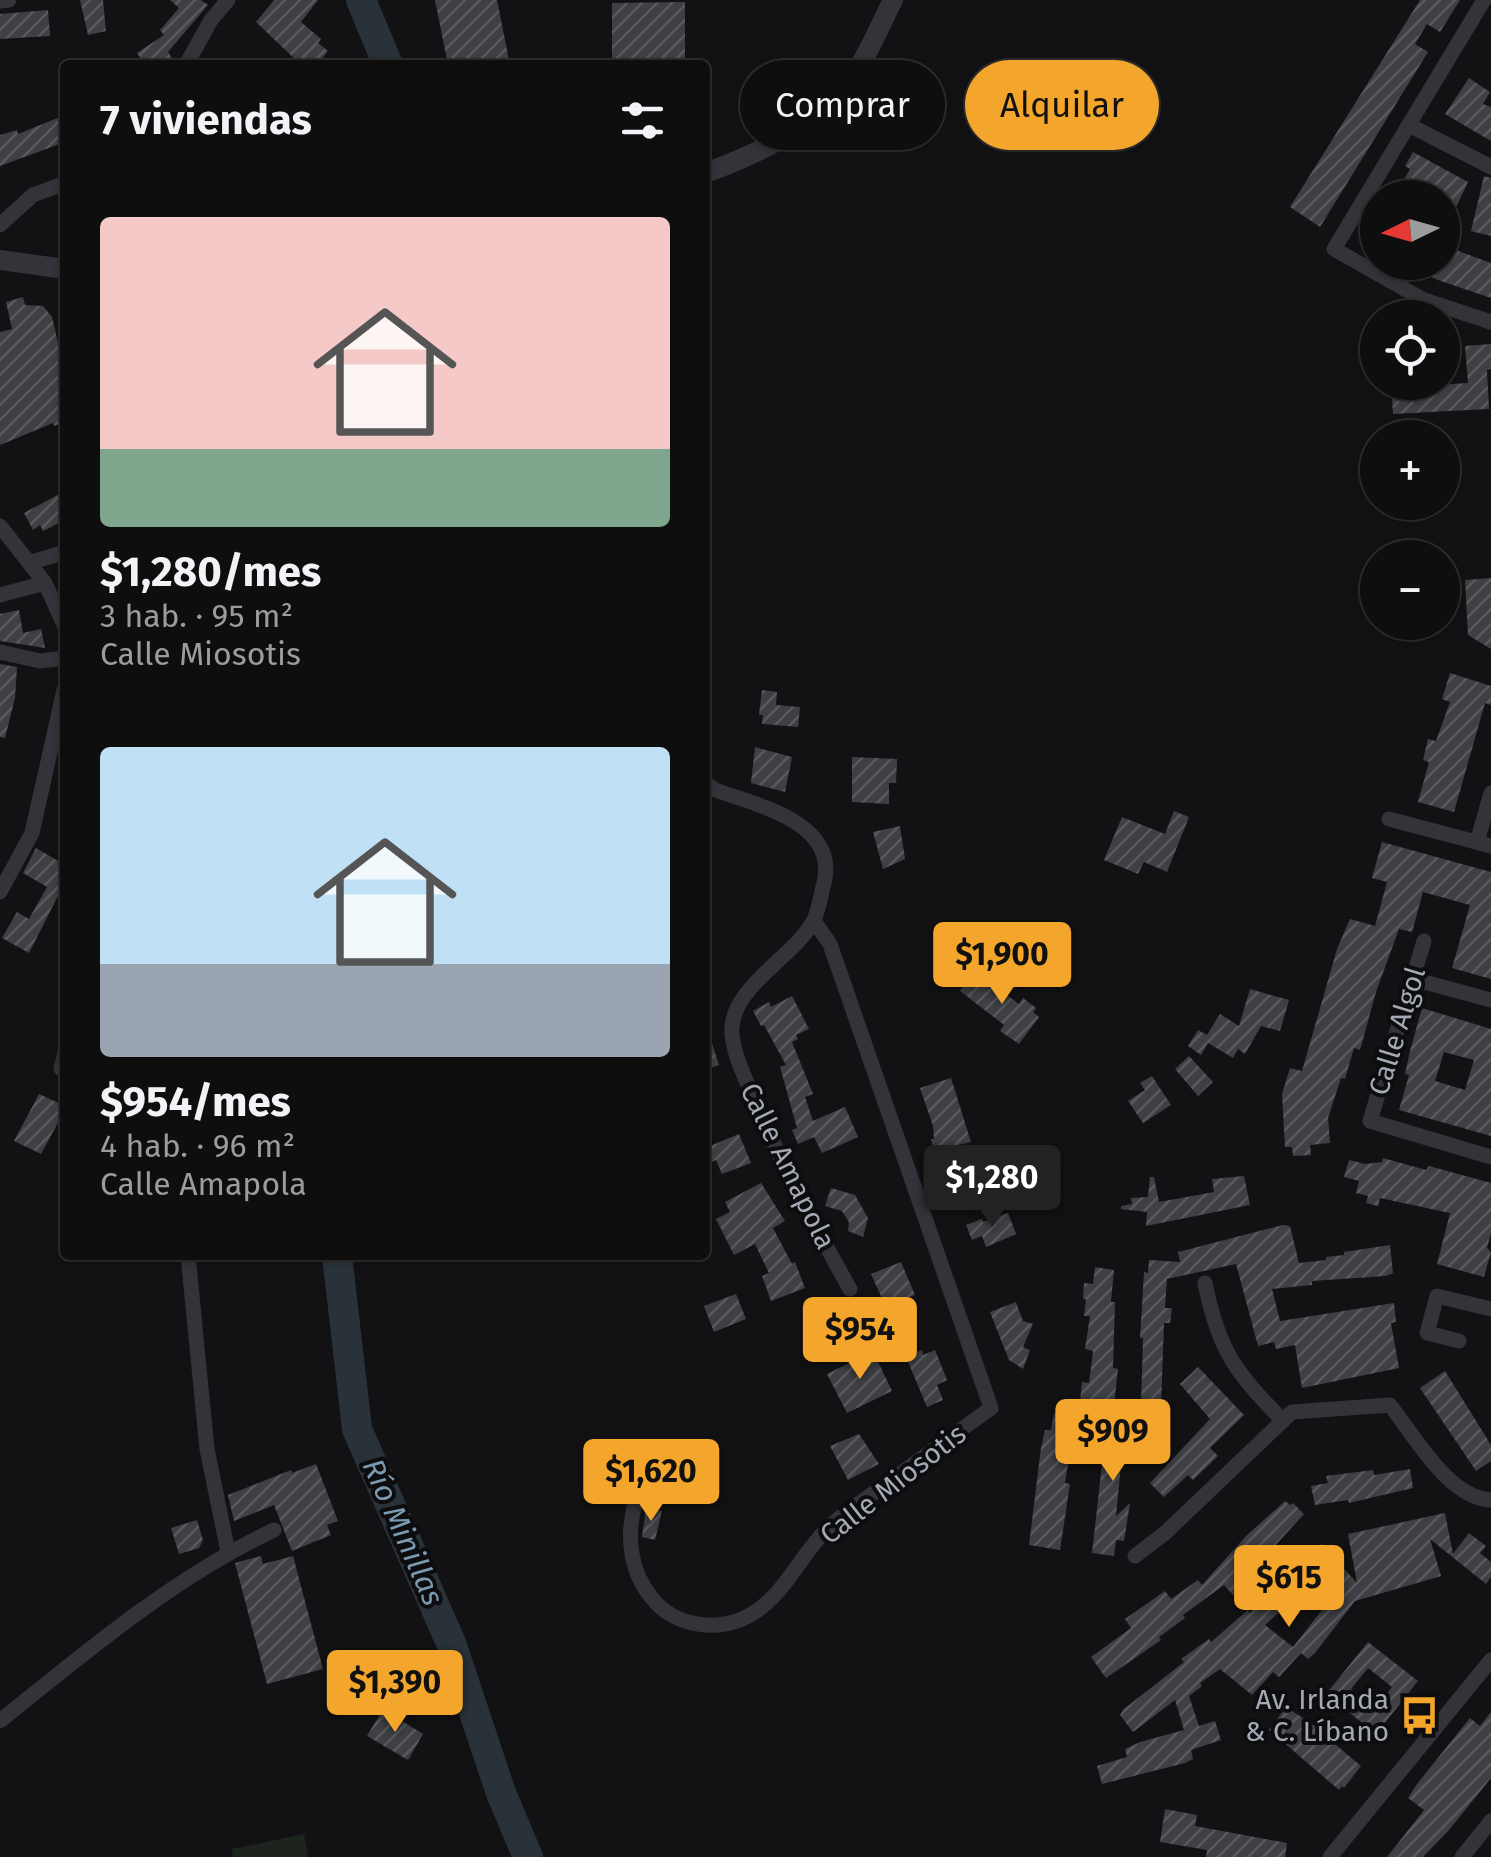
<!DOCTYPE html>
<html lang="es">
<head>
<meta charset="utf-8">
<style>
  :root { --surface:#0e0e0f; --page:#1c1c1d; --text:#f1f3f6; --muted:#9b9c9e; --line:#2e2e2f; --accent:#f3a62b }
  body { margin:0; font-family:"Fira Sans",sans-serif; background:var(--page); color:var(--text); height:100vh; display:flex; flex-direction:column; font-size:38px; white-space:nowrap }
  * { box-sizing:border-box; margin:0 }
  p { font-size:32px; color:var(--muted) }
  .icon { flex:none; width:55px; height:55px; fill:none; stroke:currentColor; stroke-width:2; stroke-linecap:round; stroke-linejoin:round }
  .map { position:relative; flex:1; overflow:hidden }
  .sheet { position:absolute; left:60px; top:60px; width:650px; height:1200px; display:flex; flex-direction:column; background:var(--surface); border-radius:10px; box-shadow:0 2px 8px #0004,0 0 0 2px var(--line) }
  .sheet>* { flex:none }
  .top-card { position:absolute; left:740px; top:60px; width:600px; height:90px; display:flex; gap:20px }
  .needle { width:65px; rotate:265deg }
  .tools { position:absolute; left:1360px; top:180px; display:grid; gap:20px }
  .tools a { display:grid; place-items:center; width:100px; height:100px; border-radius:50%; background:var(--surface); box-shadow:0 2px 8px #0004,0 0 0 2px var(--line); font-size:50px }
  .price { position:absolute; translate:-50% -85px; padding:0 22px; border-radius:10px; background:var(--accent); color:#111; font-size:32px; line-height:65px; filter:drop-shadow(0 2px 5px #0008) }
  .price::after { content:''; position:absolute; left:50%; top:60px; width:30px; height:22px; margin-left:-15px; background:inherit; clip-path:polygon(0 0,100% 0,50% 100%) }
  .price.on { background:#222; color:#fff }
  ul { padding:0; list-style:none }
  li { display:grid; align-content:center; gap:20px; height:530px; padding:0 40px }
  li span { display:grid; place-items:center; height:310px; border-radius:10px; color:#555 }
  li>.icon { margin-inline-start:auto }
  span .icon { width:180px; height:180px; fill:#fffc; stroke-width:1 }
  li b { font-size:42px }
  h2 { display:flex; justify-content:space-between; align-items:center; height:120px; padding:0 40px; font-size:42px }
  .chip { padding:0 35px; border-radius:45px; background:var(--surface); box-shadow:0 2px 8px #0004,0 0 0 2px var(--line); font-size:35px; line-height:90px }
  .chip.on { background:var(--accent); color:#111 }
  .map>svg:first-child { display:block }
  .pitch { fill:#1d241d }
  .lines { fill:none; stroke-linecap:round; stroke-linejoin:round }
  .river { stroke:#293238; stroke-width:30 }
  .building { fill:url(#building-hatch); fill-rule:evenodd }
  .minor { stroke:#333439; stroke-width:15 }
  .tertiary { stroke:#333439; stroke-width:20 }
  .labels { text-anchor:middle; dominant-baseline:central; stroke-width:8; stroke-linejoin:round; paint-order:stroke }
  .street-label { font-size:28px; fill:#a4aab5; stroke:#0d0d0f }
  .poi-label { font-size:28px; fill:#a4aab5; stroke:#0d0d0f; text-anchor:end }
  .water-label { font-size:30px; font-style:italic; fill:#7a9ab0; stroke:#0d0d0f }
</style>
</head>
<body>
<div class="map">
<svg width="1491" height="1857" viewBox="0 0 1491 1857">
  <defs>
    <pattern id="building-hatch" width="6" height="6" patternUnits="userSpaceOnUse" patternTransform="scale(2.5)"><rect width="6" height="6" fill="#3e4044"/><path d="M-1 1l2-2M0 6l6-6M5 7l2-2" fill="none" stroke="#57595d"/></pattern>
  </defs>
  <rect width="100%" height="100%" fill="#121214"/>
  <path class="pitch" d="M304 1834 308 1857H233L232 1849Z"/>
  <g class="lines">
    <path class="river" d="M361 0 388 65
      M337 1255 357 1429 451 1643 501 1793 528 1857"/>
  </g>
  <path class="building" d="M80 0H103L106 31 88 35Z
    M170 0H201L208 5 168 52 172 58 163 65H145L137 53 164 35 160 30 179 8Z
    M274 0H318L301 22 321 39 318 43 328 51 317 65H301L256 22Z
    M435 0H497L510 65H448Z
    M1420 0H1460L1440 32 1427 24 1415 44 1428 52 1320 227 1290 207Z
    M685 2V65H612V3Z
    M48 10 50 36 0 39V14Z
    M1469 78 1490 92 1483 104 1491 107V141L1445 114Z
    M65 115V142L0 166V135L17 130 18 134Z
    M1413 152 1468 182 1442 237V198H1423L1401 185 1410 169 1405 166Z
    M1484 176 1491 178V236L1471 231Z
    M1442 245 1491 263V298L1438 280 1401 262H1442Z
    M23 297 25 305 43 306 52 317 65 372V422L54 426 53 423 0 445V332L12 329 6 302Z
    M1491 344V369L1487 370 1489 409 1393 414 1391 382H1418L1419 386 1468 383 1465 346Z
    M65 491V520L43 531 40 525 33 530 24 513Z
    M1491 578V649L1468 635 1465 580Z
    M19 610 23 633 41 629 45 648 0 641V614Z
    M0 664 17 667 15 698 5 738 0 737Z
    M1450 673 1491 686V705L1485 703 1454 812 1418 802 1429 762 1423 760 1428 739 1436 741 1450 702 1442 699Z
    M762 690 777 692 776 705 800 707 798 727 762 724 763 715H759Z
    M755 747 792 757 785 792 751 783Z
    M852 757 897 759 896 783H889V804L852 802Z
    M1174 811 1189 817 1167 872 1144 862 1138 874 1104 860 1122 817 1165 834Z
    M900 826 905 859 883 869 873 832Z
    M1382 842 1491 872V979L1452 968 1470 905 1423 892 1412 932 1399 929 1376 992 1360 1050 1354 1048 1345 1079 1341 1078 1328 1118 1330 1143 1310 1145 1311 1155 1293 1156 1292 1147H1285L1282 1094 1290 1068 1302 1071 1337 949 1350 919 1375 926 1387 882 1372 878Z
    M36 848 65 865V882L29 953 2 938 17 912 29 919 47 887 23 873Z
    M975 972 1019 1004 1023 998 1036 1008 1033 1012 1039 1017 1019 1044 1000 1031 1004 1025 960 991Z
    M1250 989 1289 1000 1280 1031 1261 1026 1245 1054 1238 1049 1233 1058 1208 1043 1201 1055 1188 1046 1198 1030 1207 1035 1220 1014 1239 1026Z
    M792 996 809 1029 796 1035 798 1039 792 1042 813 1094 805 1097 813 1121 845 1107 858 1137 822 1153 814 1137 798 1144 792 1130 797 1128 780 1067 786 1065 764 1025 761 1026 753 1011 769 1002 771 1007Z
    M1422 1008 1491 1029V1136L1399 1110 1409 1075 1405 1074 1410 1051ZM1444 1052 1474 1060 1465 1090 1435 1081Z
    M705 1031H708L719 1065 705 1070Z
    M1189 1056 1213 1082 1198 1096 1175 1069Z
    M1152 1076 1171 1105 1143 1123 1128 1101 1145 1090 1140 1083Z
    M951 1078 971 1142 958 1145 960 1149 935 1156 931 1139H934L933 1126 920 1088Z
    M39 1094 65 1106V1119H60L41 1154 14 1141Z
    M739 1134 751 1163 722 1174 716 1160 705 1165V1148Z
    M1383 1158 1426 1170 1429 1166 1491 1183V1233L1487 1248 1491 1252 1484 1277 1437 1264 1450 1213 1380 1198 1378 1206 1366 1203 1368 1196 1356 1193 1359 1181 1344 1177 1349 1160 1365 1164 1382 1162Z
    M1244 1176 1250 1205 1146 1226 1147 1212 1121 1209V1206L1132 1204 1131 1198 1148 1197 1150 1177H1154L1159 1202 1214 1192 1212 1179Z
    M761 1183 785 1221 773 1228 792 1264 795 1262 805 1288 771 1301 762 1276 769 1273 755 1244 734 1255 716 1219 730 1212 725 1202Z
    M831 1188 855 1195 868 1218 863 1237 848 1231 849 1222 842 1211 825 1206Z
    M1008 1213 1016 1234 986 1247 982 1236 972 1240 966 1225 982 1219 983 1222Z
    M1283 1225 1290 1226 1299 1263 1326 1260V1257L1344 1255V1252L1390 1245 1393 1273 1386 1276 1312 1281V1285L1272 1289 1280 1321 1394 1303 1396 1322 1391 1323 1399 1368 1302 1388 1295 1345 1276 1349 1274 1342 1258 1346 1236 1264 1167 1279 1165 1308H1172L1170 1323H1164L1161 1406 1141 1405 1143 1338H1140L1144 1272 1148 1273 1149 1260 1180 1262 1178 1252Z
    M901 1262 915 1295 885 1305 871 1274Z
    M1095 1267 1114 1270 1111 1302H1115L1113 1368 1118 1369 1114 1405 1080 1401 1082 1382 1089 1383 1093 1351 1085 1349 1090 1316H1084L1086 1299H1083L1084 1283 1093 1284Z
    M736 1294 746 1319 714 1332 704 1306Z
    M1016 1302 1023 1321 1033 1324 1023 1347 1030 1350 1023 1369 1009 1360 990 1312Z
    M922 1350 923 1355 935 1350 947 1380 937 1385 943 1400 927 1407 906 1357Z
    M873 1351 892 1391 847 1413 827 1374Z
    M1198 1367 1244 1415 1210 1448 1218 1456 1193 1480 1188 1475 1164 1497 1150 1483 1210 1419 1180 1384Z
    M1445 1371 1491 1445V1461L1476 1471 1420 1388Z
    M1108 1411 1137 1416 1133 1443 1128 1442 1126 1459 1122 1456 1116 1516 1130 1503 1124 1541 1116 1540 1114 1556 1092 1553Z
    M1054 1413 1076 1417 1065 1483 1070 1484 1060 1550 1029 1545 1041 1448 1045 1430H1051Z
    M859 1434 879 1464 848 1480 830 1446Z
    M316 1464 338 1521 327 1525 331 1535 292 1551 274 1505 234 1521 228 1495 291 1470 292 1473Z
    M1410 1469 1413 1488 1349 1503 1348 1500 1315 1505 1311 1486 1328 1483 1326 1476 1373 1470 1374 1475Z
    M1285 1501 1290 1505 1293 1503 1304 1514 1272 1549 1266 1557 1268 1560 1233 1595 1224 1585 1183 1615 1185 1618 1159 1637 1161 1640 1106 1678 1091 1657 1131 1628 1125 1619 1165 1591 1171 1599 1198 1580 1202 1585 1246 1536Z
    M646 1508 662 1511 655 1540 642 1537Z
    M1445 1513 1453 1554 1469 1533 1486 1546 1480 1553 1491 1562V1577L1486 1584 1430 1539 1441 1576 1355 1601 1315 1653 1308 1659 1301 1653 1279 1677 1273 1672 1252 1695 1220 1669 1200 1683 1202 1686 1189 1696 1199 1726 1215 1721 1221 1740 1191 1750 1193 1759 1185 1763 1102 1784 1097 1766 1127 1757 1125 1749 1140 1742 1184 1730 1175 1700 1133 1732 1120 1715 1124 1709 1184 1662 1181 1659 1209 1639 1211 1642 1248 1610 1250 1613 1322 1544 1357 1583 1348 1534ZM1301 1592 1322 1610 1293 1647 1265 1625Z
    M197 1520 203 1540 199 1548 179 1554 171 1528Z
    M261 1556 263 1564 293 1556 323 1669 267 1684 235 1563Z
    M1368 1642 1418 1681 1376 1734 1326 1694ZM1368 1668 1392 1687 1375 1708 1351 1689Z
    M1286 1707 1332 1737 1337 1746 1361 1766 1344 1788 1342 1786 1339 1790 1269 1730Z
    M383 1709 423 1734 408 1760 367 1736Z
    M1491 1712V1778L1449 1830 1423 1857H1387L1424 1810 1408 1798 1417 1784 1470 1718 1480 1726Z
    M1165 1809 1197 1815 1195 1826 1287 1843 1285 1857H1206L1207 1850 1160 1842Z"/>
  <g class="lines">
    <path class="minor" d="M1484 0 1334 249 1424 300 1491 322
      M0 1 9 0
      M186 65 211 20 228 0
      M1409 125 1491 167
      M0 225 33 195 65 183
      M0 526 45 583 65 627
      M29 563 65 552
      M0 595 45 583
      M0 652 40 661 65 658
      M705 783 715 790C756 805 839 822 824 883 821 894 819 909 814 920 795 957 728 988 732 1034 734 1057 746 1079 754 1099 782 1165 815 1227 850 1289
      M1389 819 1491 846
      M1477 842 1491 793
      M0 892 32 833 64 690
      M1424 941 1370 1121 1491 1157
      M1413 979 1491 1000
      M61 1069 65 1053
      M188 1255 207 1449 228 1552
      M1205 1283C1219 1352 1235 1371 1283 1421
      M1459 1341 1427 1333 1437 1296 1491 1309
      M635 1504C626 1536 630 1572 652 1598 672 1624 711 1632 742 1619 783 1602 800 1553 831 1525 848 1510 868 1498 886 1484 921 1459 956 1433 991 1408L830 944 814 921
      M1135 1556 1165 1533 1292 1412 1390 1405C1415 1437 1449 1498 1491 1500
      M0 1721C87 1651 173 1578 274 1530
      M1330 1857 1491 1660
      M1462 1857 1491 1821"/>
    <path class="tertiary" d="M705 173C756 155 807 130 843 88 865 64 878 29 893 0
      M0 260 65 269"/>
  </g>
  <defs>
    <symbol id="bus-bare" viewBox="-9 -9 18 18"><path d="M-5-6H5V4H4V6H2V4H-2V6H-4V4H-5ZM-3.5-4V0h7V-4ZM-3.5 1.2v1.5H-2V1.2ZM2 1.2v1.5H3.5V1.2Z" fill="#f3a62b" stroke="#0d0d0f" stroke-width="2.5" paint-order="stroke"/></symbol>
  </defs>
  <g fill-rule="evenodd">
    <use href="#bus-bare" x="1392" y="1688" width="55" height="55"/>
  </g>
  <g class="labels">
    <g class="street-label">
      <text transform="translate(1397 1031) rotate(-73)">Calle Algol</text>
      <text transform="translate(788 1166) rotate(64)">Calle Amapola</text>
      <text transform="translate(893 1484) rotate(-38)">Calle Miosotis</text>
    </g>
    <g class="poi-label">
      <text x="1389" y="1699">Av. Irlanda<tspan x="1389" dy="32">&amp; C. Líbano</tspan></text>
    </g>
    <g class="water-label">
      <text transform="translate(403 1532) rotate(66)">Río Minillas</text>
    </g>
  </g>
</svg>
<div class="tools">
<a><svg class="needle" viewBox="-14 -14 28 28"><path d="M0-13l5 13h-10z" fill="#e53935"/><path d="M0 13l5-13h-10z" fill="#9b9c9e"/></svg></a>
<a><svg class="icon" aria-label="locate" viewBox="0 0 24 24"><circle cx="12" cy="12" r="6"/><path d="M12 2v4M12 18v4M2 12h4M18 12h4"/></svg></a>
<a>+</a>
<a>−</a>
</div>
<b class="price" style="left:1002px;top:1007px">$1,900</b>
<b class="price on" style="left:992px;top:1230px">$1,280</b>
<b class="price" style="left:860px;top:1382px">$954</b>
<b class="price" style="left:1113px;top:1484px">$909</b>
<b class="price" style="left:651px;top:1524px">$1,620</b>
<b class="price" style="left:1289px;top:1630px">$615</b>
<b class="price" style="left:395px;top:1735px">$1,390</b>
<div class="top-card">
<a class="chip">Comprar</a>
<a class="chip on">Alquilar</a>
</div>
<section class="sheet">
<h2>7 viviendas<svg class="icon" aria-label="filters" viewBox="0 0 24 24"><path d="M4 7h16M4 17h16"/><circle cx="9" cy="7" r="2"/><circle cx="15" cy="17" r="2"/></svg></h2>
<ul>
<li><span style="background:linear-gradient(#f6c9c9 75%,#7fa58c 0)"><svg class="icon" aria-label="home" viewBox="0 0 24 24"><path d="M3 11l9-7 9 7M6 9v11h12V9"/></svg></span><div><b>$1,280/mes</b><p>3 hab. · 95 m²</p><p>Calle Miosotis</p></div></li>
<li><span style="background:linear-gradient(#bfe0f5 70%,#9aa5b1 0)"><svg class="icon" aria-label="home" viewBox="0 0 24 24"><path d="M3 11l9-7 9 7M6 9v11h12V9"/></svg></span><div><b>$954/mes</b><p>4 hab. · 96 m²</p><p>Calle Amapola</p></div></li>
</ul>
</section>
</div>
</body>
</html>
